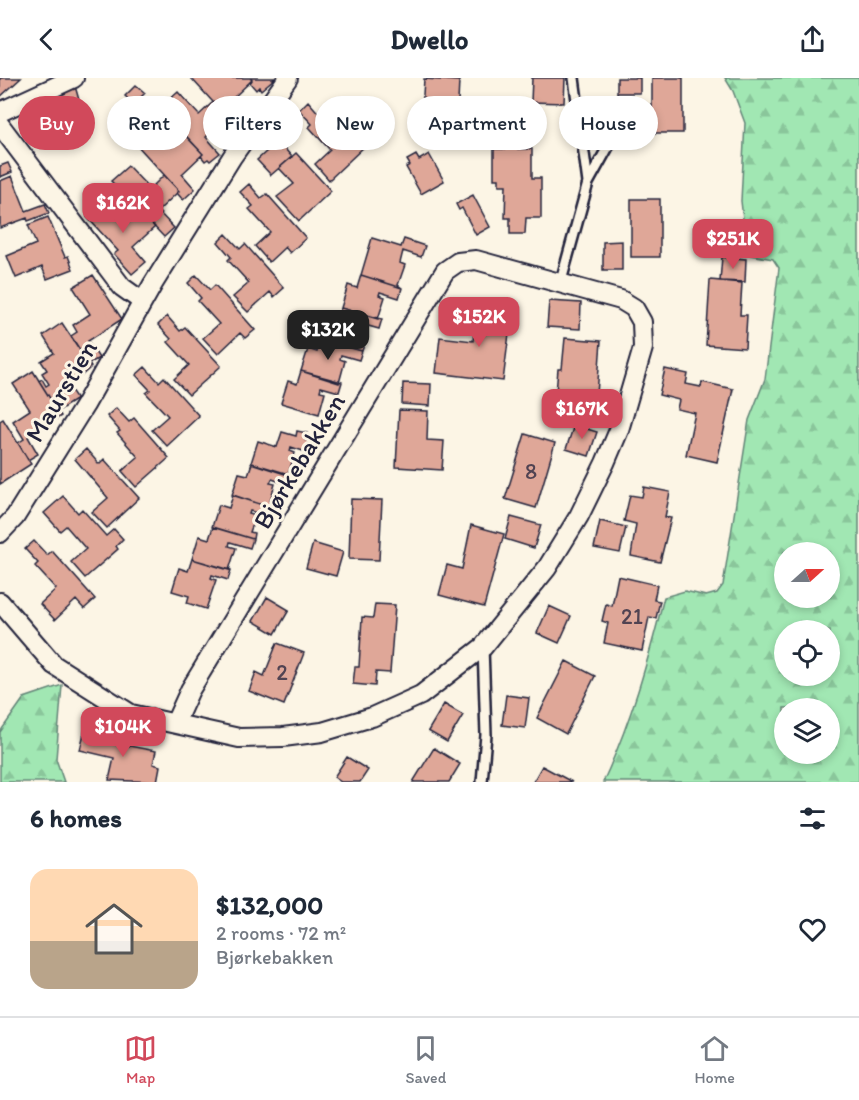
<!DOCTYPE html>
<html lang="en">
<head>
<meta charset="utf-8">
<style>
  :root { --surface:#fff; --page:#f6f6f7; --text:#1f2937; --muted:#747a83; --line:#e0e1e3; --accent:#d1495b }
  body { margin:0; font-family:Itim,sans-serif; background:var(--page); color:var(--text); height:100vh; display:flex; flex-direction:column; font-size:22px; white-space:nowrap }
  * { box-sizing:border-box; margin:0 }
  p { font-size:20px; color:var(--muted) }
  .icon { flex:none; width:33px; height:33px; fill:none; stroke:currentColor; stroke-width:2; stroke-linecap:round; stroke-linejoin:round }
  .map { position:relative; height:704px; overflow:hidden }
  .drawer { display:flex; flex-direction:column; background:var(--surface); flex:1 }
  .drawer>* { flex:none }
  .top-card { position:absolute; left:18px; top:18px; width:824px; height:54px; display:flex; gap:12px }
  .needle { width:39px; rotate:69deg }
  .buttons { position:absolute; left:774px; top:464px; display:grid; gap:12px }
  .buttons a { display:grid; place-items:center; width:66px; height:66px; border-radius:50%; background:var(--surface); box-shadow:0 3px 9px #0003; font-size:30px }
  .price { position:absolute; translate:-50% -51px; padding:0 14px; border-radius:12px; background:var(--accent); color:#fff; font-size:20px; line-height:39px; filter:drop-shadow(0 2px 3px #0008) }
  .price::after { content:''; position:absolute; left:50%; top:36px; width:18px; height:14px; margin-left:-9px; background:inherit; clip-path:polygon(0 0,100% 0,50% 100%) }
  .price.selected { background:#222; color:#fff }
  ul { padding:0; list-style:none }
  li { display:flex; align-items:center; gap:18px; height:150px; padding:0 30px }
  li span { display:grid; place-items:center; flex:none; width:168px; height:120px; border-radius:18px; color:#555 }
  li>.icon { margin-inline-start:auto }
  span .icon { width:72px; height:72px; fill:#fffc; stroke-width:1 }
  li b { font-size:26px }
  h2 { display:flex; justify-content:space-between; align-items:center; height:72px; padding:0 30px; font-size:26px }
  .pill { padding:0 21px; border-radius:27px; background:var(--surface); box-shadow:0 3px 9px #0003; font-size:21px; line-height:54px }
  .pill.selected { background:var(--accent); color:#fff }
  header { display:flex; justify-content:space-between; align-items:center; height:78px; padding:0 30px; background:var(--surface); font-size:27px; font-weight:700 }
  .tabs { display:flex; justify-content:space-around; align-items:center; height:84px; border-top:2px solid var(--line); background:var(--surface); font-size:16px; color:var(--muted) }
  .tabs a { display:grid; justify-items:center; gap:3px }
  .tabs .selected { color:var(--accent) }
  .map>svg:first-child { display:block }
  .forest { fill:url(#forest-firs); stroke:#628477; stroke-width:1.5; fill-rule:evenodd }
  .building { fill:#dfa798; stroke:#22223b; stroke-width:1.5 }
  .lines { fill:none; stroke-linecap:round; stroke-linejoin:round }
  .service-casing { stroke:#22223b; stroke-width:14 }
  .minor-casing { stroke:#22223b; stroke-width:22 }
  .service { stroke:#fcf5e5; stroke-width:9 }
  .minor { stroke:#fcf5e5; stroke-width:18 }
  .labels { text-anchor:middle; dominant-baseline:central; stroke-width:6; stroke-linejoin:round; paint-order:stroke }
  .number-label { font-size:22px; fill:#514352 }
  .street-label { font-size:26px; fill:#22223b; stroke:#fcf5e5 }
</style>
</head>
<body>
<header><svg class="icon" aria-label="back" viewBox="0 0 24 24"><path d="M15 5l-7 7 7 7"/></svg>Dwello<svg class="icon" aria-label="share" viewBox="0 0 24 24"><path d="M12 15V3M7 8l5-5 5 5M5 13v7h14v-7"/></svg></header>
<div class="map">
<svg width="859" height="704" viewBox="0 0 859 704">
  <defs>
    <pattern id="forest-firs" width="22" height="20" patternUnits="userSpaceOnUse" patternTransform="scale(1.5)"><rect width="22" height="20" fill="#a1e7b3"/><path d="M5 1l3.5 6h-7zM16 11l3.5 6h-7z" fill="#8ac69b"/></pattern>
  </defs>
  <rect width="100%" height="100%" fill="#fcf5e5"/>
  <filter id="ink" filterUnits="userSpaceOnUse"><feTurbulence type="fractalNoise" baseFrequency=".0167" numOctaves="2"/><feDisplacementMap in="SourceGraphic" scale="12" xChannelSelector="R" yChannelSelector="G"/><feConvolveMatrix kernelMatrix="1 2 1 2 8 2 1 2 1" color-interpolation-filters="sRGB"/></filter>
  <g filter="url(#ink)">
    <path class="forest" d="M725 0H859V704H603C631 644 648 583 664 519L685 513 706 518 717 515 723 507 749 342 765 301 779 190 773 181 751 177 746 167 741 123 745 45 733 13ZM784 474H830V519H784ZM784 552H830V597H784ZM784 630H830V675H784Z
      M62 607 56 681 64 704H0V654L24 620Z"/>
    <path class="building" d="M0 0H21L0 19Z
      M191 0H250L252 2 230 23 244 38 234 47Z
      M250 0H275L261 12 259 9 256 12 250 5 252 2Z
      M532 0H565L564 25 531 24Z
      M617 0H640V15H617Z
      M652 0H683V55H652Z
      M424 1 459 3 456 66 420 64Z
      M136 7 145 15 134 26 125 18Z
      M75 8 79 22 61 27 58 15Z
      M178 14 199 37 213 24 227 40 206 59 220 75 210 83 208 81 205 83 201 78 203 76 160 30Z
      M308 23 321 38 326 34 348 58 354 54 366 67 329 102 315 86 330 72 309 49 312 46 299 32Z
      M153 51 166 65 180 52 203 76 182 96 195 111 183 122 177 115 179 113 136 66Z
      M278 63 292 79 271 97 257 82Z
      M494 71H532V100H541V140H526L525 156H510V140H505L506 107H499V101H494Z
      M296 75 331 113 299 143 277 119 294 106 279 90Z
      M429 76 444 103 421 116 406 89 410 87 407 82 416 77 419 82Z
      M8 85 12 94 0 99V88Z
      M128 88 150 111 164 97 179 113 158 133 174 150 164 159 111 103Z
      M12 98 26 133 45 126 49 135 28 143 27 140 0 150V103Z
      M249 106 261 120 267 116 306 160 290 175 285 169 269 184 255 168 270 154 249 131 253 128 240 114Z
      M473 117 490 149 476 157 462 130 459 132 456 126Z
      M631 121H660V179H631Z
      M104 124 125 147 140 133 155 149 133 169 146 184 132 196 114 176 118 173 87 139Z
      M48 139 65 179 68 178 73 191 47 201 42 189 16 200 7 178 36 166 28 147Z
      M226 156 240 171 245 166 284 210 274 219 270 214 248 234 233 219 249 205 228 182 231 179 218 164Z
      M372 160 401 169 404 161 425 168 421 179 403 173 400 185 405 187 398 207 402 210 361 197Z
      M622 163V192H603V164Z
      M722 179 746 181 745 204 720 203Z
      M93 197 122 241 88 263 99 280 89 286 71 258 77 254 73 247 90 236 73 209Z
      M196 197 210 212 215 207 255 252 245 260 240 255 218 276 203 260 219 246 198 223 201 220 188 205Z
      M361 197 402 210 399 220 380 214 379 217 385 219 378 241 341 230 348 207 357 210Z
      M710 202 742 205 740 237H747L745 270 706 267Z
      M549 223 581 225 580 251 547 249Z
      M477 228 512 232 503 303 436 295 440 259 473 263Z
      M341 230 382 241 379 251 361 246 360 249 365 251 360 266 364 267 362 273 321 262 328 239 337 242Z
      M167 238 180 253 185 249 221 288 189 317 174 301 189 287 168 264 171 261 158 247Z
      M62 245 91 289 81 298 80 297 58 311 60 315 69 309 77 321 58 333 39 303 42 301 46 308 49 306 42 295 47 292 41 283 54 275 43 258Z
      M565 260 601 263 596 330 555 327 558 291H562Z
      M321 262 362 273 359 282 341 277 340 281 345 283 339 305 301 293 308 271 317 274Z
      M145 289 159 304 164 299 199 338 167 368 152 352 168 338 146 315 150 312 136 297Z
      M665 291 688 296 686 306 701 309 702 304 733 311 717 384 686 377 695 335 677 331 679 322 659 317Z
      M33 293 61 338 28 359 38 376 28 382 18 365 24 361 13 343 30 332 13 306Z
      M301 293 342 304 339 314 321 309 320 313 325 314 319 336 281 325 288 303 297 306Z
      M403 305 431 306 430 328 402 326Z
      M116 330 129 344 134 340 169 380 136 409 122 393 138 379 117 355 120 353 107 338Z
      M399 332 428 333 427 362 444 363 442 392 396 389Z
      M3 341 31 386 0 406V343Z
      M574 347 597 354 589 378 566 371Z
      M297 353 307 355 305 362 312 364 309 375 291 369 290 373 295 375 288 397 251 385 258 363 277 369 282 354 296 358Z
      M525 356 555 365 536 430 505 421Z
      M86 371 99 386 104 381 139 420 107 450 92 434 108 420 75 381Z
      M252 385 292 397 289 407 272 401 270 405 275 406 270 423 274 424 272 430 232 417 239 395 248 397Z
      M644 409 670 414 665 439 671 440 660 484 631 478 636 446 624 443 630 417 642 419Z
      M233 417 272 430 270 439 250 433 249 436 256 438 250 454 254 455 253 461 212 449 219 427 229 430Z
      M63 418 78 435 82 431 106 458 114 451 123 461 116 468 118 471 85 500 71 484 86 471 66 448 60 453 44 435Z
      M351 421 382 422 379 482 349 481Z
      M511 439 541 447 534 470 505 461Z
      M600 443 626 449 620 475 594 470Z
      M471 447 504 456 484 529 439 517 447 487 462 491Z
      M213 449 253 461 250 470 230 464 229 468 236 470 229 492 192 481 199 458 209 461Z
      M34 463 47 477 52 473 95 521 84 531 76 522 55 542 40 526 56 511 35 488 38 485 25 471Z
      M313 465 343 474 336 498 306 490Z
      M192 481 231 492 228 502 212 497 211 500 216 502 206 531 187 525 189 518 172 513 179 490 188 493Z
      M618 498 657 507 654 522 660 523 656 540 649 539 642 573 604 565 608 545 602 543 606 526 612 528Z
      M267 519 289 532 275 556 253 543Z
      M375 526 395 527 390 595 376 594 375 608 353 606 355 589H359L362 539 373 540Z
      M549 528 571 538 559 565 537 555Z
      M277 565 304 575 284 627 249 613 256 594 264 598Z
      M566 583 595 598 566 656 537 640Z
      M506 617 529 620 525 650 502 647Z
      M444 626 463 637 447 664 428 653Z
      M85 651 114 658 113 665 156 673 153 686 160 688 157 704 109 702 114 680 80 672Z
      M434 670 460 686 449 704H413Z
      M347 679 368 692 360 704H341L334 699Z
      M542 688 572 704H533Z"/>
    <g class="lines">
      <defs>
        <path id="service" d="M574 0 588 105
          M561 203 588 105 608 69 624 27
          M482 704 486 657 483 569"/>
        <path id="minor" d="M0 34 74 0
          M0 47 122 209 143 224
          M0 455 15 439 85 327 153 206 232 79 288 0
          M0 524 54 587 131 636 239 660 283 659 322 654 372 639 421 617 483 569 547 490 579 438 605 385 619 352 643 270 642 244 634 230 621 222 476 182 458 184 445 193 190 612 175 645"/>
      </defs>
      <use href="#service" class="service-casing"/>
      <use href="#minor" class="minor-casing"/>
      <use href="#service" class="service"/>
      <use href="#minor" class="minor"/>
    </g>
  </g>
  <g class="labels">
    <g class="number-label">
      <text x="531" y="393">8</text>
      <text x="632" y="538">21</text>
      <text x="282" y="594">2</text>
    </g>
    <g class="street-label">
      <text transform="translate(61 313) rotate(-59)">Maurstien</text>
      <text transform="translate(299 383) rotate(-59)">Bjørkebakken</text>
    </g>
  </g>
</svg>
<div class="buttons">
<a><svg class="needle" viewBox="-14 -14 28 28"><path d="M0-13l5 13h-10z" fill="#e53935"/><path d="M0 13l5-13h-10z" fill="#747a83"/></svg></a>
<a><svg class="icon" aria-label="locate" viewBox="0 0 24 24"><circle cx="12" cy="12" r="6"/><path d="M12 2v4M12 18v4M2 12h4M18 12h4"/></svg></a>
<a><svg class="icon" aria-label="layers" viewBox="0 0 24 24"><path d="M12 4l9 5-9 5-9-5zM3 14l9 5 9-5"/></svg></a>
</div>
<b class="price" style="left:123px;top:156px">$162K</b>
<b class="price" style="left:733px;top:192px">$251K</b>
<b class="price" style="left:479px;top:270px">$152K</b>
<b class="price selected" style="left:328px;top:283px">$132K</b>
<b class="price" style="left:582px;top:362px">$167K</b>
<b class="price" style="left:123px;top:680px">$104K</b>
<div class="top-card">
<a class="pill selected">Buy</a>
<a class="pill">Rent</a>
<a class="pill">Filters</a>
<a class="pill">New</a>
<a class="pill">Apartment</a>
<a class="pill">House</a>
</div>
</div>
<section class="drawer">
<h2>6 homes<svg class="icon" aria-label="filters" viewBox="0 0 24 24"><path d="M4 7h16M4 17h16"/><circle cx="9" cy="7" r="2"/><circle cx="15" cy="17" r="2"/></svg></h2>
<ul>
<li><span style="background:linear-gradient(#ffd9b3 60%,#b9a48a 0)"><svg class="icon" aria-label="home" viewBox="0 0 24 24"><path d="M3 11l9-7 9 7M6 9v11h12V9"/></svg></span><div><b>$132,000</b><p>2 rooms · 72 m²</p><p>Bjørkebakken</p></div><svg class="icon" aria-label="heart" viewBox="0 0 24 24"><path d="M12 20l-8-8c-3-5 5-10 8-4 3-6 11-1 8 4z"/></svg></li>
</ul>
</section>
<nav class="tabs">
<a class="selected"><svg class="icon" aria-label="map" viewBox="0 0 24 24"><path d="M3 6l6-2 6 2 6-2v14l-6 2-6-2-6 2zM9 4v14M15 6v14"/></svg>Map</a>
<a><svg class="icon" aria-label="saved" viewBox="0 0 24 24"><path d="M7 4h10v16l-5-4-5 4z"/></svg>Saved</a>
<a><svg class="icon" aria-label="home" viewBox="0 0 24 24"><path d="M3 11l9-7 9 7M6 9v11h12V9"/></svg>Home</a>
</nav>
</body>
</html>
